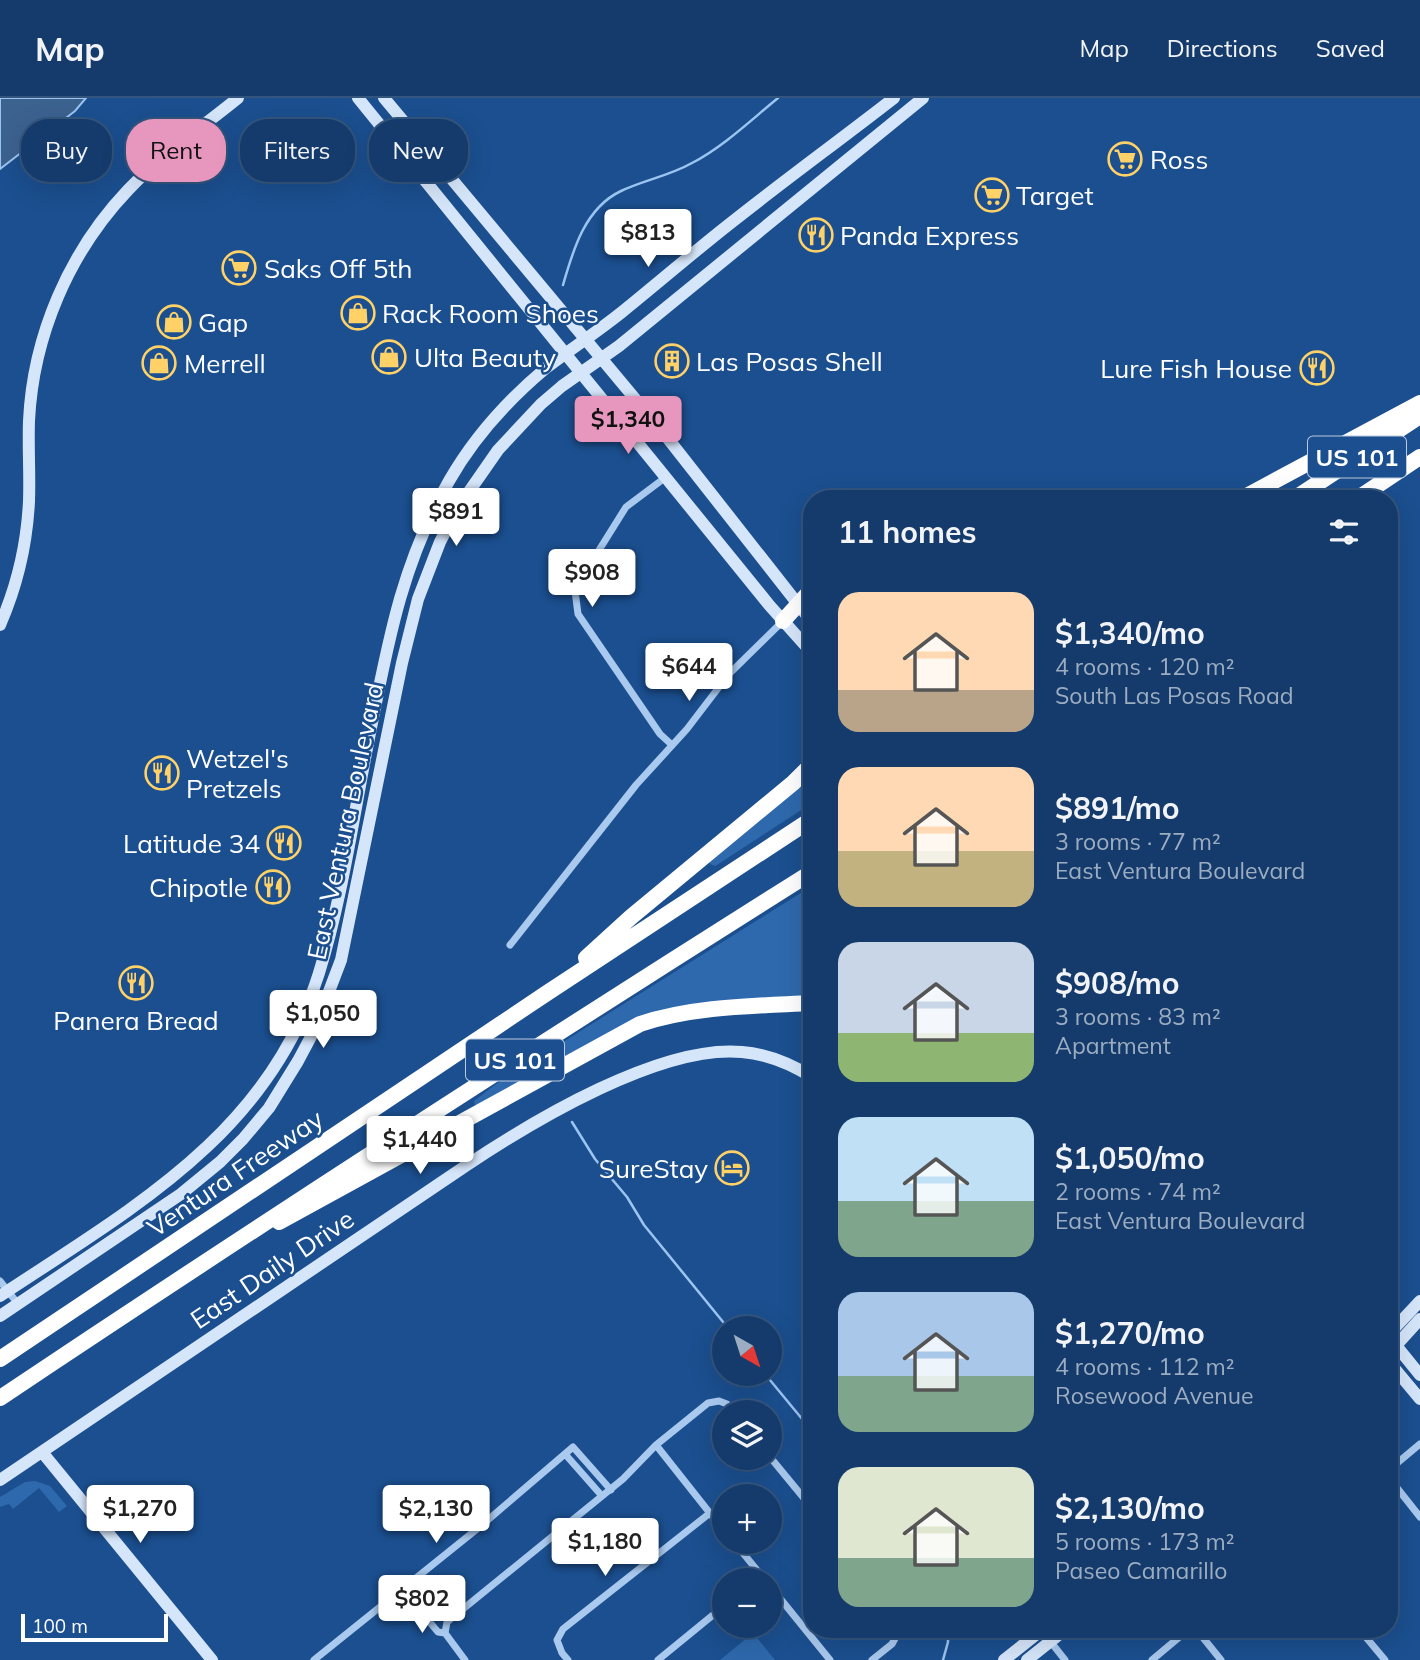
<!DOCTYPE html>
<html lang="en">
<head>
<meta charset="utf-8">
<style>
  :root { --surface:#143b6b; --page:#214673; --text:#f1f3f6; --muted:#9dadc1; --line:#33557e; --accent:#e797bd }
  body { margin:0; font-family:Mulish,sans-serif; background:var(--page); color:var(--text); height:100vh; display:flex; flex-direction:column; font-size:26px; white-space:nowrap }
  * { box-sizing:border-box; margin:0 }
  p { font-size:23px; color:var(--muted) }
  .icon { flex:none; width:38px; height:38px; fill:none; stroke:currentColor; stroke-width:2; stroke-linecap:round; stroke-linejoin:round }
  .map { position:relative; flex:1; overflow:hidden }
  .drawer { position:absolute; left:803px; top:392px; width:595px; height:1148px; display:flex; flex-direction:column; background:var(--surface); border-radius:28px; box-shadow:0 7px 28px #0002,0 0 0 2px var(--line) }
  .drawer>* { flex:none }
  .top-card { position:absolute; left:21px; top:21px; width:665px; height:63px; display:flex; gap:14px }
  .needle { width:46px; rotate:141deg }
  .controls { position:absolute; left:712px; top:1218px; display:grid; gap:14px }
  .controls a { display:grid; place-items:center; width:70px; height:70px; border-radius:50%; background:var(--surface); box-shadow:0 7px 28px #0002,0 0 0 2px var(--line); font-size:35px }
  .scale { position:absolute; left:21px; bottom:18px; width:147px; box-sizing:border-box; padding-left:7px; border:4px solid #fff; border-top:0; font-size:19px; line-height:24px; white-space:nowrap; color:#fff; -webkit-text-stroke:5px #1b4f8f; paint-order:stroke }
  .price { position:absolute; translate:-50% -60px; padding:0 16px; border-radius:7px; background:#fff; color:#222; font-size:23px; line-height:46px; filter:drop-shadow(0 2px 4px #0008) }
  .price::after { content:''; position:absolute; left:50%; top:42px; width:21px; height:16px; margin-left:-10px; background:inherit; clip-path:polygon(0 0,100% 0,50% 100%) }
  .price.selected { background:var(--accent); color:#111 }
  ul { padding:0; list-style:none }
  li { display:flex; align-items:center; gap:21px; height:175px; padding:0 35px }
  li span { display:grid; place-items:center; flex:none; width:196px; height:140px; border-radius:21px; color:#555 }
  li>.icon { margin-inline-start:auto }
  span .icon { width:84px; height:84px; fill:#fffc; stroke-width:1 }
  li b { font-size:30px }
  h2 { display:flex; justify-content:space-between; align-items:center; height:84px; padding:0 35px; font-size:30px }
  .tag { padding:0 24px; border-radius:28px; background:var(--surface); box-shadow:0 7px 28px #0002,0 0 0 2px var(--line); font-size:24px; line-height:63px }
  .tag.selected { background:var(--accent); color:#111 }
  header { display:flex; align-items:center; gap:42px; box-sizing:border-box; height:98px; padding:0 35px; background:var(--surface); border-bottom:2px solid var(--line) }
  header strong { font-size:33px }
  nav { display:flex; gap:38px; margin-inline-start:auto; font-size:24px }
  .map>svg:first-child { display:block }
  .green { fill:#2e69ad }
  .water { fill:#3c6290; stroke:#9cc4f0; stroke-width:2 }
  .lines { fill:none; stroke-linecap:round; stroke-linejoin:round }
  .stream { stroke:#9cc4f0; stroke-width:2.5 }
  .street { stroke:#a9c9ee; stroke-width:7 }
  .secondary { stroke:#d6e6fa; stroke-width:12 }
  .highway { stroke:#fff; stroke-width:16 }
  .labels { text-anchor:middle; dominant-baseline:central; stroke-width:5; stroke-linejoin:round; paint-order:stroke }
  .shield { fill:#1b4f8f; stroke:#bbcadd; stroke-width:2 }
  .shield-label { font-size:24px; font-weight:bold; fill:#fff }
  .poi-label { font-size:26px; fill:#fff; stroke:#1b4f8f; text-anchor:start }
  .street-label { font-size:26px; fill:#fff; stroke:#1b4f8f }
</style>
</head>
<body>
<header>
<strong>Map</strong>
<nav><a>Map</a><a>Directions</a><a>Saved</a></nav>
</header>
<div class="map">
<svg width="1420" height="1562" viewBox="0 0 1420 1562">
  <rect width="100%" height="100%" fill="#1b4f8f"/>
  <path class="green" d="M812 674V705L720 765 715 768 710 766 709 763Z
    M812 788V898L694 906 476 1010 474 1003 496 986Z
    M35 1383 50 1388 67 1408 59 1414 39 1390 13 1411 9 1406 0 1409V1399L25 1384Z
    M753 1535 775 1562H720Z"/>
  <path class="water" d="M0 0H86L75 13 0 71Z"/>
  <g class="lines">
    <path class="stream" d="M563 187C573 152 585 110 621 93 644 82 669 78 692 65 723 49 751 22 778 0
      M572 1024 595 1061 627 1099 644 1127 728 1230
      M765 1276 812 1333
      M943 1562 948 1544V1531"/>
    <path class="street" d="M666 379 626 409 581 481 575 493 578 516 660 636 672 647
      M510 847 636 687 687 631 729 576 782 524
      M0 1183 18 1206
      M656 1347 724 1433
      M565 1356 602 1398
      M770 1359 812 1410
      M1390 1371 1420 1346
      M1390 1381 1420 1419
      M734 1444 765 1482
      M770 1488 830 1562
      M416 1508 438 1534 445 1535
      M1196 1531 1221 1562
      M1359 1531 1385 1562
      M445 1535 447 1524 623 1381 656 1347 708 1305 719 1303 727 1306 733 1314
      M445 1535 465 1562
      M1050 1543 1065 1562
      M314 1562 482 1427 573 1349 611 1392
      M568 1562 562 1555 557 1542 563 1531 710 1415
      M658 1562 724 1508
      M872 1562 892 1546 900 1531
      M1152 1562 1189 1531"/>
    <path class="secondary" d="M358 0 770 508 812 555
      M384 0 662 333 812 524
      M0 527C17 488 27 445 29 403 30 376 28 349 29 323 33 238 69 154 128 92 160 58 201 30 238 0
      M0 1198C131 1111 269 1036 319 875 342 801 353 721 368 645 387 550 400 469 449 383 473 341 509 301 546 270 571 251 597 234 622 214 659 184 695 153 732 124 785 82 840 42 894 0
      M0 1218 181 1096 220 1064 243 1041 269 1010 298 963 314 933 341 862 402 565 418 501 440 444 457 411 498 352 541 306 562 288 619 248 923 0
      M1390 1235 1420 1203
      M1390 1240 1420 1277
      M1392 1252 1420 1221
      M1390 1265 1420 1301
      M42 1354 212 1562
      M0 1382 467 1067C533 1023 661 946 742 954 767 956 791 966 812 979
      M1004 1562 1043 1531
      M1027 1562 1066 1531"/>
    <path class="highway" d="M1241 401 1420 305
      M1294 401 1420 318
      M1357 401 1420 359
      M783 523 812 491
      M586 860 631 819 793 685 812 666
      M279 1124 640 926C694 908 755 908 812 905
      M0 1261 547 895 812 721
      M0 1300C268 1121 539 946 812 774"/>
  </g>
  <defs>
    <symbol id="supermarket-ring" viewBox="-11 -11 22 22"><circle r="9.5" fill="#1b4f8f" stroke="#ffd166" stroke-width="1.5"/><path d="M-6-5.5h2.5l.6 2H6L4.5 2H-2.5L-4.4-4H-6ZM-1.5 3.2a1.3 1.3 0 1 0 .1 0ZM3 3.2a1.3 1.3 0 1 0 .1 0Z" fill="#ffd166"/></symbol>
    <symbol id="restaurant-ring" viewBox="-11 -11 22 22"><circle r="9.5" fill="#1b4f8f" stroke="#ffd166" stroke-width="1.5"/><path d="M-5-6h1v4h1v-4h1v4h1v-4h1v5L-1.5 .5V6h-2V.5L-5-1ZM5-6V6H3V1.5H1.5Q1.5-4 5-6Z" fill="#ffd166"/></symbol>
    <symbol id="shop-ring" viewBox="-11 -11 22 22"><circle r="9.5" fill="#1b4f8f" stroke="#ffd166" stroke-width="1.5"/><path d="M-5-2.5h2.3a2.7 3.5 0 0 1 5.4 0H5L5.5 6h-11ZM-1.5-2.5h3a1.5 2.3 0 0 0-3 0Z" fill="#ffd166"/></symbol>
    <symbol id="building-ring" viewBox="-11 -11 22 22"><circle r="9.5" fill="#1b4f8f" stroke="#ffd166" stroke-width="1.5"/><path d="M-4-6H4V6H1V3H-1V6H-4ZM-2.5-4.3h1.7v1.8h-1.7ZM.8-4.3h1.7v1.8H.8ZM-2.5-1h1.7V.8h-1.7ZM.8-1h1.7V.8H.8Z" fill="#ffd166"/></symbol>
    <symbol id="hotel-ring" viewBox="-11 -11 22 22"><circle r="9.5" fill="#1b4f8f" stroke="#ffd166" stroke-width="1.5"/><path d="M-6-4.5h1.5V1H6V5H4.5V3h-9V5H-6ZM-4 0a1.8 1.8 0 1 1 3.6 0ZM.5 0V-2.5h3Q6-2.5 6 0Z" fill="#ffd166"/></symbol>
  </defs>
  <g fill-rule="evenodd">
    <use href="#supermarket-ring" x="1106" y="42" width="38" height="38"/>
    <use href="#supermarket-ring" x="973" y="78" width="38" height="38"/>
    <use href="#restaurant-ring" x="797" y="118" width="38" height="38"/>
    <use href="#supermarket-ring" x="220" y="151" width="38" height="38"/>
    <use href="#shop-ring" x="339" y="196" width="38" height="38"/>
    <use href="#shop-ring" x="155" y="205" width="38" height="38"/>
    <use href="#shop-ring" x="370" y="240" width="38" height="38"/>
    <use href="#building-ring" x="653" y="244" width="38" height="38"/>
    <use href="#shop-ring" x="140" y="246" width="38" height="38"/>
    <use href="#restaurant-ring" x="1298" y="251" width="38" height="38"/>
    <use href="#restaurant-ring" x="143" y="656" width="38" height="38"/>
    <use href="#restaurant-ring" x="265" y="726" width="38" height="38"/>
    <use href="#restaurant-ring" x="254" y="770" width="38" height="38"/>
    <use href="#restaurant-ring" x="117" y="866" width="38" height="38"/>
    <use href="#hotel-ring" x="713" y="1051" width="38" height="38"/>
  </g>
  <g class="labels">
    <g class="shield">
      <rect x="1308" y="338.5" width="98" height="41" rx="5"/>
      <rect x="466" y="941.5" width="98" height="41" rx="5"/>
    </g>
    <g class="shield-label">
      <text x="1357" y="359">US 101</text>
      <text x="515" y="962">US 101</text>
    </g>
    <g class="poi-label">
      <text x="1150" y="61">Ross</text>
      <text x="1016" y="97">Target</text>
      <text x="840" y="137">Panda Express</text>
      <text x="264" y="170">Saks Off 5th</text>
      <text x="382" y="215">Rack Room Shoes</text>
      <text x="198" y="224">Gap</text>
      <text x="414" y="259">Ulta Beauty</text>
      <text x="696" y="263">Las Posas Shell</text>
      <text x="184" y="265">Merrell</text>
      <text x="1292" y="270" text-anchor="end">Lure Fish House</text>
      <text x="186" y="660">Wetzel's<tspan x="186" dy="30">Pretzels</tspan></text>
      <text x="260" y="745" text-anchor="end">Latitude 34</text>
      <text x="248" y="789" text-anchor="end">Chipotle</text>
      <text x="136" y="922" text-anchor="middle">Panera Bread</text>
      <text x="708" y="1070" text-anchor="end">SureStay</text>
    </g>
    <g class="street-label">
      <text transform="translate(345 723) rotate(-78)">East Ventura Boulevard</text>
      <text transform="translate(235 1075) rotate(-34)">Ventura Freeway</text>
      <text transform="translate(272 1171) rotate(-34)">East Daily Drive</text>
    </g>
  </g>
</svg>
<div class="controls">
<a><svg class="needle" viewBox="-14 -14 28 28"><path d="M0-13l5 13h-10z" fill="#e53935"/><path d="M0 13l5-13h-10z" fill="#9dadc1"/></svg></a>
<a><svg class="icon" aria-label="layers" viewBox="0 0 24 24"><path d="M12 4l9 5-9 5-9-5zM3 14l9 5 9-5"/></svg></a>
<a>+</a>
<a>−</a>
</div>
<div class="scale">100 m</div>
<b class="price" style="left:648px;top:171px">$813</b>
<b class="price selected" style="left:628px;top:358px">$1,340</b>
<b class="price" style="left:456px;top:450px">$891</b>
<b class="price" style="left:592px;top:511px">$908</b>
<b class="price" style="left:689px;top:605px">$644</b>
<b class="price" style="left:323px;top:952px">$1,050</b>
<b class="price" style="left:420px;top:1078px">$1,440</b>
<b class="price" style="left:140px;top:1447px">$1,270</b>
<b class="price" style="left:436px;top:1447px">$2,130</b>
<b class="price" style="left:605px;top:1480px">$1,180</b>
<b class="price" style="left:422px;top:1537px">$802</b>
<div class="top-card">
<a class="tag">Buy</a>
<a class="tag selected">Rent</a>
<a class="tag">Filters</a>
<a class="tag">New</a>
</div>
<section class="drawer">
<h2>11 homes<svg class="icon" aria-label="filters" viewBox="0 0 24 24"><path d="M4 7h16M4 17h16"/><circle cx="9" cy="7" r="2"/><circle cx="15" cy="17" r="2"/></svg></h2>
<ul>
<li><span style="background:linear-gradient(#ffd9b3 70%,#b9a48a 0)"><svg class="icon" aria-label="home" viewBox="0 0 24 24"><path d="M3 11l9-7 9 7M6 9v11h12V9"/></svg></span><div><b>$1,340/mo</b><p>4 rooms · 120 m²</p><p>South Las Posas Road</p></div></li>
<li><span style="background:linear-gradient(#ffd9b3 60%,#c2b280 0)"><svg class="icon" aria-label="home" viewBox="0 0 24 24"><path d="M3 11l9-7 9 7M6 9v11h12V9"/></svg></span><div><b>$891/mo</b><p>3 rooms · 77 m²</p><p>East Ventura Boulevard</p></div></li>
<li><span style="background:linear-gradient(#c9d6e8 65%,#8fb573 0)"><svg class="icon" aria-label="home" viewBox="0 0 24 24"><path d="M3 11l9-7 9 7M6 9v11h12V9"/></svg></span><div><b>$908/mo</b><p>3 rooms · 83 m²</p><p>Apartment</p></div></li>
<li><span style="background:linear-gradient(#bfe0f5 60%,#7fa58c 0)"><svg class="icon" aria-label="home" viewBox="0 0 24 24"><path d="M3 11l9-7 9 7M6 9v11h12V9"/></svg></span><div><b>$1,050/mo</b><p>2 rooms · 74 m²</p><p>East Ventura Boulevard</p></div></li>
<li><span style="background:linear-gradient(#a9c7e8 60%,#7fa58c 0)"><svg class="icon" aria-label="home" viewBox="0 0 24 24"><path d="M3 11l9-7 9 7M6 9v11h12V9"/></svg></span><div><b>$1,270/mo</b><p>4 rooms · 112 m²</p><p>Rosewood Avenue</p></div></li>
<li><span style="background:linear-gradient(#dfe7d0 65%,#7fa58c 0)"><svg class="icon" aria-label="home" viewBox="0 0 24 24"><path d="M3 11l9-7 9 7M6 9v11h12V9"/></svg></span><div><b>$2,130/mo</b><p>5 rooms · 173 m²</p><p>Paseo Camarillo</p></div></li>
</ul>
</section>
</div>
</body>
</html>
